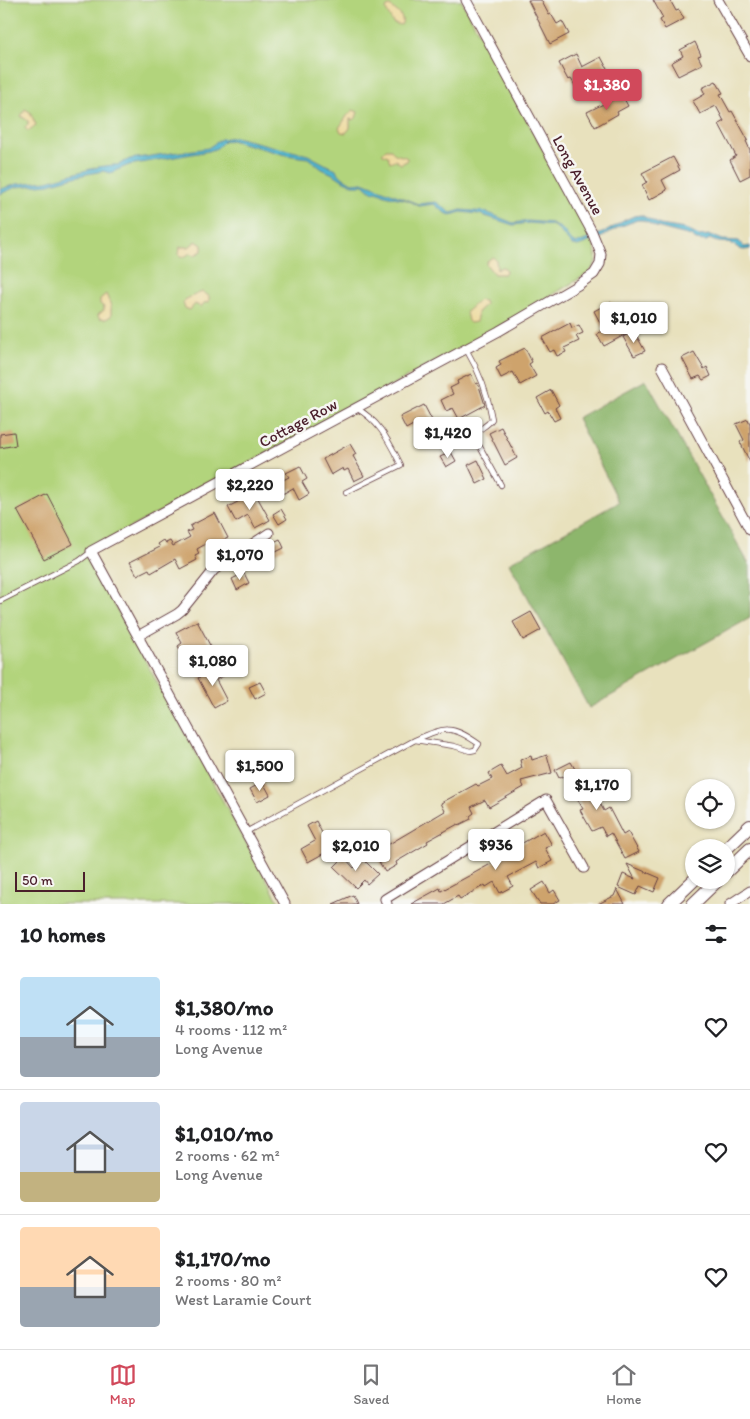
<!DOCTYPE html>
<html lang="en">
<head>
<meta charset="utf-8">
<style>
  :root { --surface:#fff; --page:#f6f6f6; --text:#202124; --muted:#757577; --line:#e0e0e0; --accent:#d1495b }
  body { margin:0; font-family:Itim,sans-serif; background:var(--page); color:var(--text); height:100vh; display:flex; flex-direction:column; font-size:19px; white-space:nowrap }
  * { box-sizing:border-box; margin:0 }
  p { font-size:16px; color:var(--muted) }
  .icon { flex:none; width:28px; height:28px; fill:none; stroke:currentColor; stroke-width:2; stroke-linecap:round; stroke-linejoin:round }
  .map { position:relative; height:904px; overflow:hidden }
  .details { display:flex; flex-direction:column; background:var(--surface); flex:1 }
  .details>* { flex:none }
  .tools { position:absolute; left:685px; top:779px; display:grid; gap:10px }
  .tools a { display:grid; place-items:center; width:50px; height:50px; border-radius:50%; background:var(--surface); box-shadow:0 1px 4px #0004; font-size:25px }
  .scale { position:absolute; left:15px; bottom:12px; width:70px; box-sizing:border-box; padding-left:5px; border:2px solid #4a1f2b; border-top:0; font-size:14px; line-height:18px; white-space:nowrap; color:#4a1f2b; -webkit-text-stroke:4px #f6f6f2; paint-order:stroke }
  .price { position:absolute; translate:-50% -42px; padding:0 11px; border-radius:5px; background:#fff; color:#222; font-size:16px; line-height:32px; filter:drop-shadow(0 1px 2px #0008) }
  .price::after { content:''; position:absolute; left:50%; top:30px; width:15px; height:11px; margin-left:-8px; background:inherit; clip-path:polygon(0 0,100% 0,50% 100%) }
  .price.selected { background:var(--accent); color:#fff }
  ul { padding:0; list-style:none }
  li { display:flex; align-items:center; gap:15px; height:125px; padding:0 20px }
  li+li { border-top:1px solid var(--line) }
  li span { display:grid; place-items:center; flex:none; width:140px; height:100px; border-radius:5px; color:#555 }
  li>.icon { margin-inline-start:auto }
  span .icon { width:60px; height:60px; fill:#fffc; stroke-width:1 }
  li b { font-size:21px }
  h2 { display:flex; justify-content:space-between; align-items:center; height:60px; padding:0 20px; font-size:21px }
  .dock { display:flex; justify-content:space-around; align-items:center; height:70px; border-top:1px solid var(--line); background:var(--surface); font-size:14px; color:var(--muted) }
  .dock a { display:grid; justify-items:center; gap:2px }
  .dock .selected { color:var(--accent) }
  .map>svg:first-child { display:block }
  .green { fill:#b2d47c; stroke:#7e7a54 }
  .forest { fill:#8db66c; stroke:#6c6a4c }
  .sand { fill:#eeda9e; stroke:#9c7c64 }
  .water { fill:#50b5cf; stroke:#4d6a7d }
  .building { fill:#cea36c }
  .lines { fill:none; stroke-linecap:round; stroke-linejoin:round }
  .service-casing { stroke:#623c41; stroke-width:6 }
  .minor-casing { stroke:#623c41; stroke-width:11 }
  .secondary-casing { stroke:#623c41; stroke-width:14 }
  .service { stroke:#fff; stroke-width:4.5 }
  .minor { stroke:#fff; stroke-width:9 }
  .secondary { stroke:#fff; stroke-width:12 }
  .labels { text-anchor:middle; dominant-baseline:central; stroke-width:5; stroke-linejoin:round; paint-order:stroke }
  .street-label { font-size:16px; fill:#4a1f2b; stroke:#f6f6f2 }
</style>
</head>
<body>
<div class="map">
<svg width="750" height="904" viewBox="0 0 750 904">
  <rect width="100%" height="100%" fill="#f6f6f2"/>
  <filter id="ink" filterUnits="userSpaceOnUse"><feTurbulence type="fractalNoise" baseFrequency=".02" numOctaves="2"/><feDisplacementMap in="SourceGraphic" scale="10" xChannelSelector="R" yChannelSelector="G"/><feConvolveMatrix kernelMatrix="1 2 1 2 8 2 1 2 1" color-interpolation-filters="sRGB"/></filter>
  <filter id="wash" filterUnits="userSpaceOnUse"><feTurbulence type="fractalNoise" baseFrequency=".0096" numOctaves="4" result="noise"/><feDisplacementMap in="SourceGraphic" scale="20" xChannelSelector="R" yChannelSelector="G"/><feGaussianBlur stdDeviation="1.12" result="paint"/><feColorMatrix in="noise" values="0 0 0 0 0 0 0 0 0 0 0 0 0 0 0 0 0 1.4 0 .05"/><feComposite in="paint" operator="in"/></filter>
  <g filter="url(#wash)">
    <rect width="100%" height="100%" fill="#e8e1bd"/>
    <path class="green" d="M0 0H461L590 236C596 251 601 262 587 274L492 331 85 552 280 904H0Z"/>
    <path class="forest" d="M646 380 750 566V618L589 708 509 563 619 502 577 418Z"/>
    <path class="sand" d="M390 6C396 11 406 17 401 25L393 23 386 10 387 7Z
      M25 109 30 112 36 125 28 131 25 128 28 124V121L21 116Z
      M353 110 358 112 356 118 354 120 350 119V128L346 133 341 132 339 128 347 116Z
      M386 149H391C394 157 401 154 407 158V161L401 164 395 160 390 162 388 156 383 154V152Z
      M196 241 202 245V251L195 255 190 253 186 256 180 257 179 254 180 247H189Z
      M493 257 496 260 497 269 502 267 505 268 506 272 504 274H494L486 264 487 261Z
      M202 292 209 296V302L204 303 201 307 195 304 190 310 185 308 183 303 186 299Z
      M106 294 111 306V316L106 319 99 318 98 315 104 310V307L100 304V299Z
      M479 300 484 301 485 305 478 311 476 322 470 323 468 321 466 312Z"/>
    <path class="water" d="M235 137 308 155 336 170 342 177 352 183 363 182 418 204 436 202 451 213 461 210 486 212 513 223 527 221 552 223 563 230 571 241 576 244 607 231 625 220 634 216 641 215 660 225 685 229 699 236 710 235 723 240 739 241 744 247 750 246V249C738 252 740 247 731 244 723 241 719 244 710 239L706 241 696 240 691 236 656 227 643 220H637L619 227 602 237 578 246 572 245 557 228 551 225 529 223 513 225 479 214 461 212 451 215 445 213 434 204 419 206 407 200 385 195 377 191 373 192 365 185H353L344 181 335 175 322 169 308 158 286 155 231 140 224 141 217 148 209 151 129 165 110 173 103 171 87 174 66 179 49 184 16 187 0 194 1 189 17 184 47 181 98 167 113 165H118L130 159 208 148 221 139Z"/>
    <g id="blocks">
      <path class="building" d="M528 0H541L549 15 551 14 557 24 562 21 569 34 550 44Z
        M653 0H670L676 11 679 10 684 19 665 29 660 20 663 18Z
        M695 42 701 55 698 56 702 64 678 76 671 63 683 56 680 50Z
        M576 54 582 67 601 57 608 70 576 87 571 79 568 80 559 63Z
        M716 81 723 93 720 94 730 112 732 111 748 140 746 141 750 150V175L740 180 730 160 736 156 719 124 724 121 716 106 700 114 693 101 705 94 702 88Z
        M622 95 628 106 617 112 618 114 595 127 587 112Z
        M673 157 680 170 662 180 667 190 649 200 642 185 647 182 642 173Z
        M611 302 628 333 604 346 597 334 604 330 594 311Z
        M570 323 572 328 579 325 583 333 576 336 579 341 564 348 566 352 557 356 554 350 550 352 542 338Z
        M634 331 645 351 634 356 623 337Z
        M525 348 532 362 529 364 536 376 520 385 513 372 501 378 496 368 501 365 499 361Z
        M694 352 704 369 707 367 711 376 703 380 700 376 693 379 682 358Z
        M471 374 476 384 478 383 485 405 459 419 453 408 446 411 441 400 453 394 450 388 458 384 457 381Z
        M551 390 559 405 555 408 560 418 554 421 548 411 545 413 537 398Z
        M424 405 434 424 419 431 418 428 415 430 413 425 406 429 400 417Z
        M748 419 750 424V462L740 442 744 440 736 424Z
        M501 427 517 458 505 465 489 433Z
        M14 432 16 445 0 448V434Z
        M350 444 356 454 353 456 364 476 354 481 348 469 344 471 343 468 331 475 323 459Z
        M451 452 456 461 446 467 440 457Z
        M478 460 487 479 477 484 468 465Z
        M300 466 307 479 302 482 309 494 299 500 293 488 279 496 273 485 289 477 286 473Z
        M255 493 270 520 255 528 248 515 236 522 228 507Z
        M47 494 73 544 44 559 17 510Z
        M281 509 287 519 279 524 273 514Z
        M215 513 228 538 221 541 223 545 215 549 211 541 197 549 199 554 195 556 197 560 180 569 175 559 151 573 149 569 137 575 130 562 160 547 158 544 164 540 166 543 170 541 173 546 190 537 187 532 192 530 190 526Z
        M280 539 284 548 272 554 268 545Z
        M244 573 249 583 237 590 232 579Z
        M531 612 541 630 523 640 513 622Z
        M197 621 212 649 187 663 178 646 182 643 176 632Z
        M220 666 225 675 216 680 227 701 214 708 198 678Z
        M260 682 266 693 255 699 249 687Z
        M547 755 552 773 521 781 524 787 489 807 485 800 471 807 474 813 470 816 471 819 459 825 458 824 427 841 428 843 396 862 397 865 385 872 374 853 445 811 441 803 476 784 478 786 492 779 489 773 501 766 507 776 522 768 520 760 531 756 532 760Z
        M571 762 586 789 591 786 604 811 609 808 623 835 628 832 639 852 625 859 611 833 606 836 601 827 592 831 580 810 583 809 573 791 572 792 563 776 559 778 555 770Z
        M263 782 270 795 257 802 250 789Z
        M316 821 324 837 332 832 339 845 308 862 301 849 315 841 307 826Z
        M544 831 552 845 545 848 552 861 539 868 536 862 508 877 513 886 500 893 494 882 486 887 485 885 460 899 458 896 444 904H411L440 888 441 891 478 871 509 854 508 851Z
        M344 857 354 868 363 859 378 874 367 884 364 880 356 888 334 867Z
        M627 864 660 878 654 892 640 886 636 895 618 887 623 874 635 879Z
        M544 882 550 893 554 890 560 900 553 904H540L531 890Z
        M617 889 625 904H598L614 896Z
        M353 895 357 904H333Z"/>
    </g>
  </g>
  <g filter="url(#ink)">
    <use href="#blocks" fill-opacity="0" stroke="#623c41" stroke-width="1"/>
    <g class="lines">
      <defs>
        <path id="service" d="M466 349C479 371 488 393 492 419 486 428 478 428 474 436L501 485
          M346 492 401 465C389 442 380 421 356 408
          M0 601 79 561 91 552
          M246 832 415 740C445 727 451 724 479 744L475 750 470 751 454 746 415 740"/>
        <path id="minor" d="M718 0 750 56
          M662 367 750 530
          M138 636 177 614 182 610 214 570 269 533
          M285 904 91 551 499 331 578 285 594 274 600 264 601 254 592 232 466 0
          M387 904 385 899 546 800 584 868
          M730 904 750 891"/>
        <path id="secondary" d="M726 849 750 826
          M726 872 750 849
          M669 904 694 880
          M693 904 718 880"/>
      </defs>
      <use href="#service" class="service-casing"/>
      <use href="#minor" class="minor-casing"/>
      <use href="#secondary" class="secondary-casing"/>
      <use href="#service" class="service"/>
      <use href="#minor" class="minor"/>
      <use href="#secondary" class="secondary"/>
    </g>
  </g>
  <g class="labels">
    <g class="street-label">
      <text transform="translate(578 175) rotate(61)">Long Avenue</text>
      <text transform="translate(298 423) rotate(-28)">Cottage Row</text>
    </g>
  </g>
</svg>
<div class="tools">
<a><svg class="icon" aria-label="locate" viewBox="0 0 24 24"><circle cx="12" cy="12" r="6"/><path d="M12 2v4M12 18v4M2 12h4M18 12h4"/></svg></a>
<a><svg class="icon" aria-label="layers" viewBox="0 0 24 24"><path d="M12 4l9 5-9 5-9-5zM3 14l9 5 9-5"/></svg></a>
</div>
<div class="scale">50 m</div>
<b class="price selected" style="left:607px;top:111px">$1,380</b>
<b class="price" style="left:634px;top:344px">$1,010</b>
<b class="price" style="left:448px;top:459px">$1,420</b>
<b class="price" style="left:250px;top:511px">$2,220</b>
<b class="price" style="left:240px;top:581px">$1,070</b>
<b class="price" style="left:213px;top:687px">$1,080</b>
<b class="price" style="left:260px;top:792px">$1,500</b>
<b class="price" style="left:597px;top:811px">$1,170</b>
<b class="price" style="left:496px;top:871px">$936</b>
<b class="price" style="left:356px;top:872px">$2,010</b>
</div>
<section class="details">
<h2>10 homes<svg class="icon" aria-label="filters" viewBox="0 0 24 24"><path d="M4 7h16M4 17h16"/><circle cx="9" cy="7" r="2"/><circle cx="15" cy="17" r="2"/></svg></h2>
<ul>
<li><span style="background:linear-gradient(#bfe0f5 60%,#9aa5b1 0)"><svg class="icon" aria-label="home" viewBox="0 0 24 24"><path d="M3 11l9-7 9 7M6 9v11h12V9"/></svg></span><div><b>$1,380/mo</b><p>4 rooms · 112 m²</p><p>Long Avenue</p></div><svg class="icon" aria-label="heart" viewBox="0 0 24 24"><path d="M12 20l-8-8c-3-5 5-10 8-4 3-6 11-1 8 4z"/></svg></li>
<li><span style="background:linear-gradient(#c9d6e8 70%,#c2b280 0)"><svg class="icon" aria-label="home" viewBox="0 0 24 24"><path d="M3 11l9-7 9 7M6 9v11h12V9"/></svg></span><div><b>$1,010/mo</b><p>2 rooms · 62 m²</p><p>Long Avenue</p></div><svg class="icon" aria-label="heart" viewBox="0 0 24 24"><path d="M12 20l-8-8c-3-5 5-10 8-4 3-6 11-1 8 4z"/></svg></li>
<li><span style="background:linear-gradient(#ffd9b3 60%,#9aa5b1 0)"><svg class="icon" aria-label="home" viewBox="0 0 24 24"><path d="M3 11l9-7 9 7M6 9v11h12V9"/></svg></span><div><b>$1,170/mo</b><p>2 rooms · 80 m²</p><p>West Laramie Court</p></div><svg class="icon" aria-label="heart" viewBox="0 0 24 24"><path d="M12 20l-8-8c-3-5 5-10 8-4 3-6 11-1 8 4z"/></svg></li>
</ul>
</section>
<nav class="dock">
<a class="selected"><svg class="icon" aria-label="map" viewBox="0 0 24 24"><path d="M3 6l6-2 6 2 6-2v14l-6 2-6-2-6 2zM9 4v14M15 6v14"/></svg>Map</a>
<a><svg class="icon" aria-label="saved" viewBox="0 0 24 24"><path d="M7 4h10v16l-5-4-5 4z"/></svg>Saved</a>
<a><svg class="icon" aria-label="home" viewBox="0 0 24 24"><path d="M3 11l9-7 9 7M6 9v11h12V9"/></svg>Home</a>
</nav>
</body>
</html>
